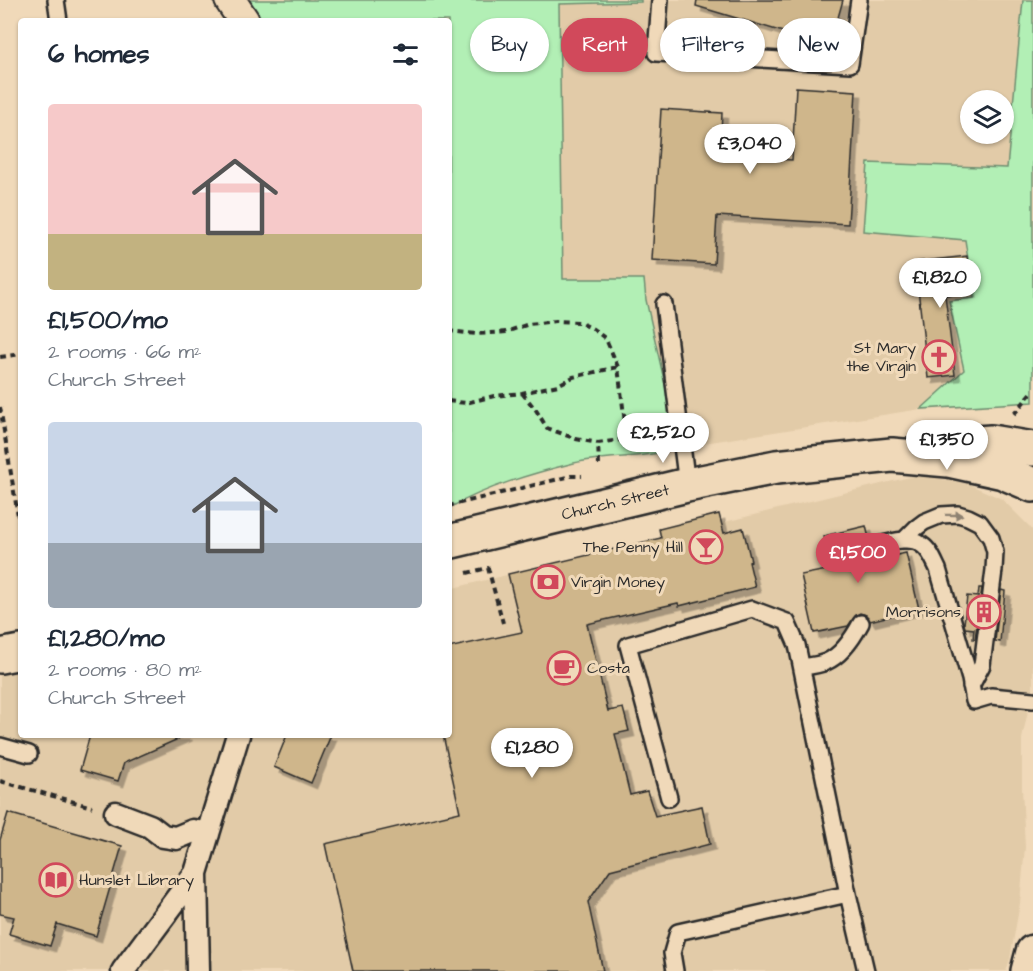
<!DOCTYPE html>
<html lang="en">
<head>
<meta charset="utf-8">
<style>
  :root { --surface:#fff; --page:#f2f2f3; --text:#1f2937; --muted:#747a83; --accent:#d1495b }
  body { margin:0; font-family:"Architects Daughter",sans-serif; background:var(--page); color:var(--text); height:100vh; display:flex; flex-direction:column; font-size:22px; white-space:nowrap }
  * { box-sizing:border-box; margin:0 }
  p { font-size:20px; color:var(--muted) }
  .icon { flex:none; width:33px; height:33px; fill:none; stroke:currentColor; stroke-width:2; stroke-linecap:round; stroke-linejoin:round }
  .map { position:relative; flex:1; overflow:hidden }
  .side { position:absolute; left:18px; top:18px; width:434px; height:720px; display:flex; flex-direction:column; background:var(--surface); border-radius:6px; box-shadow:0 2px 4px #0004 }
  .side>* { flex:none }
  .hud { position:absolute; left:470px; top:18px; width:472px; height:54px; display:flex; gap:12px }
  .buttons { position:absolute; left:960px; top:90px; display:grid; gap:12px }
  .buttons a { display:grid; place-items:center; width:54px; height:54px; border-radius:50%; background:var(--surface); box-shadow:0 2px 4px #0004; font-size:30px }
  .price { position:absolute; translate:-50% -51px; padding:0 14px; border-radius:21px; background:#fff; color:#222; font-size:20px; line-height:39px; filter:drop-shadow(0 2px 3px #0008) }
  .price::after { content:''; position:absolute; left:50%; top:36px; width:18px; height:14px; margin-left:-9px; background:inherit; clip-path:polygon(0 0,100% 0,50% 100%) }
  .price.on { background:var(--accent); color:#fff }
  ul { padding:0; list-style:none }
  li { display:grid; align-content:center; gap:12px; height:318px; padding:0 30px }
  li span { display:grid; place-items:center; height:186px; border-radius:6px; color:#555 }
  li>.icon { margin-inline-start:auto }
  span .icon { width:108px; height:108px; fill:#fffc; stroke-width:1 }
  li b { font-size:26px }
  h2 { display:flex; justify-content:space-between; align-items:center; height:72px; padding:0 30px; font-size:26px }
  .chip { padding:0 21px; border-radius:27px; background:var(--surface); box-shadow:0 2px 4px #0004; font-size:21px; line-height:54px }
  .chip.on { background:var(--accent); color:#fff }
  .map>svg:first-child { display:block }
  .built { fill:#e2cba8; fill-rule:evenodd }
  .green { fill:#b2efb5; stroke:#6e8d70; stroke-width:1.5 }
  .building { fill:#cfb68b; stroke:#2b2b2b; stroke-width:1.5; filter:url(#shadow) }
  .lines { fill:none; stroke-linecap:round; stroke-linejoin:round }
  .service-casing { stroke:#2b2b2b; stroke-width:20 }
  .pedestrian-casing { stroke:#2b2b2b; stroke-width:27 }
  .minor-casing { stroke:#2b2b2b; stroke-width:34 }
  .tertiary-casing { stroke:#2b2b2b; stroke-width:38 }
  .path { stroke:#2b2b2b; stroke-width:4; stroke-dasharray:6 4.5; stroke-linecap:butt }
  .service { stroke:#f0d9b9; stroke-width:15 }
  .pedestrian { stroke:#f0d9b9; stroke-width:22 }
  .minor { stroke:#f0d9b9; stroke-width:30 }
  .tertiary { stroke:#f0d9b9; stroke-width:33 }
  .oneway { fill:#8e8272 }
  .labels { text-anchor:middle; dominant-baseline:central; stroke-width:6; stroke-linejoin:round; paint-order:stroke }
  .poi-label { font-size:16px; fill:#2b2b2b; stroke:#f0d9b9; text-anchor:end }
  .street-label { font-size:16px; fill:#2b2b2b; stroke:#f0d9b9 }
</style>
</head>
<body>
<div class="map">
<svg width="1033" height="971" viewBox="0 0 1033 971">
  <defs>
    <filter id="shadow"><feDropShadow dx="5.5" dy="5.5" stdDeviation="0" flood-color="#0004"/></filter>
  </defs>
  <rect width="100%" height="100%" fill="#f0d9b9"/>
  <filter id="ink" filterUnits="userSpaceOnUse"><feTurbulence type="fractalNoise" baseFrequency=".0167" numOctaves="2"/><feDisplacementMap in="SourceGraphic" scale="12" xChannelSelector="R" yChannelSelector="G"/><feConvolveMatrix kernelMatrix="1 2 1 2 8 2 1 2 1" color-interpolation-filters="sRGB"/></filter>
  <g filter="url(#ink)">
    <path class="built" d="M641 0H1023L1007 168 868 164 863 231 965 240 974 298 949 302 964 370 921 409 679 447 646 300 644 279H563L559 4 641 2ZM970 100H1004V134H970Z
      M918 475 966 483 1002 499 1030 527 1033 531V687L1022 739V788L1025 847 1020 903 1010 959 1006 971H0V663L21 659V735H448L449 589Z"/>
    <path class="green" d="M230 0H641V2L559 4 563 279H644L646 300 679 447C670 450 661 453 652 454 626 458 600 457 574 463 530 474 489 486 449 508L448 21H244Z
      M1023 0H1033V402L921 409 964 370 949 301 974 298 965 240 863 231 868 163 1007 168Z"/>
    <path class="building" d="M697 0H843L830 46 696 6Z
      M796 87 856 91 848 224 717 216 714 264 652 260 661 109 722 113 720 155 792 160Z
      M967 256 971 292 945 295 955 375 928 378 915 262Z
      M719 514 724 533 743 528 751 561 749 562 755 587 679 606 678 603 587 624 608 711 623 708 629 731 615 734 630 795 647 791 655 816 702 806 710 844 610 870 588 902 603 971H353L325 844 460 812 443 735H448V648L522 632 508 574 661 538 659 529Z
      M866 526 869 538 864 540 862 545V550L864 554 869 556H873L874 560 906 553 919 609 870 621 866 615 860 613 856 615 848 626 814 633 801 575 832 569 824 536Z
      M979 588H982L975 639H973L974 629 965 628 964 624 967 596 978 597Z
      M1001 590 1005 591 1000 642 995 641Z
      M90 735H187L124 763 118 781 80 770Z
      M287 735H331L311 783 274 767Z
      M8 813 122 846 96 936 57 924 50 946 9 934 14 917 0 914V840Z"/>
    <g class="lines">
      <defs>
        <path id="service" d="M56 0 59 21
          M660 0 656 53 850 64 859 0
          M664 304 687 485
          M904 540 916 528 924 522 941 515 958 514 968 517 980 523 991 538 995 552 994 570 982 665 971 686
          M871 547C885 544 909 534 922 545 930 550 934 561 938 569L970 679 974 701 991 696 1033 700
          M802 667C810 666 819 665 826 662 842 655 853 638 861 623
          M0 746 29 754
          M669 798 628 645 752 609 787 622 797 645 848 894 866 971
          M675 971 672 953 678 932 848 894"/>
        <path id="pedestrian" d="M116 813 150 826 163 836 176 838 193 831 208 834
          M123 971 196 873
          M198 971 196 873 238 735"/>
        <path id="minor" d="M230 0 244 21"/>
        <g id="tertiary">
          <path d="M934 446 991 442 1033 449"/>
          <path id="s1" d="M448 542 687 485 776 467 892 455 948 460 1003 472 1033 485"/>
          <path d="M0 656 21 652"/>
          <path d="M1028 971 1033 952"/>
        </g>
      </defs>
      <use href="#service" class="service-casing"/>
      <use href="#pedestrian" class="pedestrian-casing"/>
      <use href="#minor" class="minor-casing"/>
      <use href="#tertiary" class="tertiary-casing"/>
      <path class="path" d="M448 331 477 334 506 332 529 324 556 321 579 322 593 329 606 339 618 367 627 439
        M0 357 21 354
        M522 393 536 410 547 428 576 439 598 443
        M448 401 466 403 494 396 522 393 558 385 573 377 618 367
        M0 407 21 534
        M1014 414 1033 391
        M599 465 598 443 627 439 659 428
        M448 506 571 476H582
        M467 573 488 568 503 623
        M0 781 92 807"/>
      <use href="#service" class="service"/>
      <use href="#pedestrian" class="pedestrian"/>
      <use href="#minor" class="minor"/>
      <use href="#tertiary" class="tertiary"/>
    </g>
    <defs><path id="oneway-solid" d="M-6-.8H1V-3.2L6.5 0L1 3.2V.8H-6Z" transform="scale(1.5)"/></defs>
    <use class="oneway" href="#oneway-solid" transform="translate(954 515) rotate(1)"/>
  </g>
  <defs>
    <symbol id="church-ring" viewBox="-11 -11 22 22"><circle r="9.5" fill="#f0d9b9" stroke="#d1495b" stroke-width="1.5"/><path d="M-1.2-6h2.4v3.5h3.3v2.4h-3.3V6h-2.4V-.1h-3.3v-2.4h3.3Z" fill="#d1495b"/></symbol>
    <symbol id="bar-ring" viewBox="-11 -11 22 22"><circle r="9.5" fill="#f0d9b9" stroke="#d1495b" stroke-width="1.5"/><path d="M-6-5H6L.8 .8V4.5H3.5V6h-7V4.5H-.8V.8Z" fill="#d1495b"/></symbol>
    <symbol id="bank-ring" viewBox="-11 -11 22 22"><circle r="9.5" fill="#f0d9b9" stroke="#d1495b" stroke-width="1.5"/><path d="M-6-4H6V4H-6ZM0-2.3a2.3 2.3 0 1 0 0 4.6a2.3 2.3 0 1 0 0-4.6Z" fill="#d1495b"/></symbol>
    <symbol id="building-ring" viewBox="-11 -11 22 22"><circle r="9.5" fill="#f0d9b9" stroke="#d1495b" stroke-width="1.5"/><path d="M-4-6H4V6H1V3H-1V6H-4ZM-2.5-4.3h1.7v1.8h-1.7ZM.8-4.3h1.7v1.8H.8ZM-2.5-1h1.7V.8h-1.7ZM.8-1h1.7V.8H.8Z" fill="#d1495b"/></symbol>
    <symbol id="cafe-ring" viewBox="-11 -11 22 22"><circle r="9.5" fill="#f0d9b9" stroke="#d1495b" stroke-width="1.5"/><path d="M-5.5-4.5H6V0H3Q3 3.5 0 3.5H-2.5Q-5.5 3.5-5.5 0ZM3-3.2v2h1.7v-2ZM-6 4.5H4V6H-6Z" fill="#d1495b"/></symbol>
    <symbol id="library-ring" viewBox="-11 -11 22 22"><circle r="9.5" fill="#f0d9b9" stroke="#d1495b" stroke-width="1.5"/><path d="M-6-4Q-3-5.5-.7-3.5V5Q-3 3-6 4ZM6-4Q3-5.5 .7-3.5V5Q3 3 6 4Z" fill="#d1495b"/></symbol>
  </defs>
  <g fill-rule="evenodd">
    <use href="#church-ring" x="920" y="338" width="38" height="38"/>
    <use href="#bar-ring" x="687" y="528" width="38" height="38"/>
    <use href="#bank-ring" x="529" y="563" width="38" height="38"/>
    <use href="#building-ring" x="965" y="593" width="38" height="38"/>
    <use href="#cafe-ring" x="545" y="649" width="38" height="38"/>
    <use href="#library-ring" x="37" y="861" width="38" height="38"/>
  </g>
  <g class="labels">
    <g class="poi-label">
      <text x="916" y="348">St Mary<tspan x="916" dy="18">the Virgin</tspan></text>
      <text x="683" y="547">The Penny Hill</text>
      <text x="571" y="582" text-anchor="start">Virgin Money</text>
      <text x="961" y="612">Morrisons</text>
      <text x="587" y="668" text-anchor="start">Costa</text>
      <text x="79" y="880" text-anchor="start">Hunslet Library</text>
    </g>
    <g class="street-label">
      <text stroke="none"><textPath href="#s1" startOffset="172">Church Street</textPath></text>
    </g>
  </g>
</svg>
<div class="buttons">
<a><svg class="icon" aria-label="layers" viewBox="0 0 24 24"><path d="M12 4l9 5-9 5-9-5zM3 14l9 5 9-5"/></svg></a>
</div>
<b class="price" style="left:750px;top:175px">£3,040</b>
<b class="price" style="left:940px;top:309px">£1,820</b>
<b class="price" style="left:663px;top:464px">£2,520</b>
<b class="price" style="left:947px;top:471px">£1,350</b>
<b class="price on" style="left:858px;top:584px">£1,500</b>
<b class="price" style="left:532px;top:779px">£1,280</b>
<div class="hud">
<a class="chip">Buy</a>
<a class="chip on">Rent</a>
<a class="chip">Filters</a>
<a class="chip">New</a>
</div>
<section class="side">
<h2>6 homes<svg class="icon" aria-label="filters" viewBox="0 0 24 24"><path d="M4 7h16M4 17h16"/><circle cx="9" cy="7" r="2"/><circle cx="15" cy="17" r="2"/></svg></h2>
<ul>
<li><span style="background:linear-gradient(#f6c9c9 70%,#c2b280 0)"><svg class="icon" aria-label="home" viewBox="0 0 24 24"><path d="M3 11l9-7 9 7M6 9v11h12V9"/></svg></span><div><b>£1,500/mo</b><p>2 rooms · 66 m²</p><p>Church Street</p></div></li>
<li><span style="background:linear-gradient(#c9d6e8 65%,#9aa5b1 0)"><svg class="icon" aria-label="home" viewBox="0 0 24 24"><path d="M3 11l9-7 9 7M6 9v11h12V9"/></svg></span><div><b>£1,280/mo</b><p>2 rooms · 80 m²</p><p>Church Street</p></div></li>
</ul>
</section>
</div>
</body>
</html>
